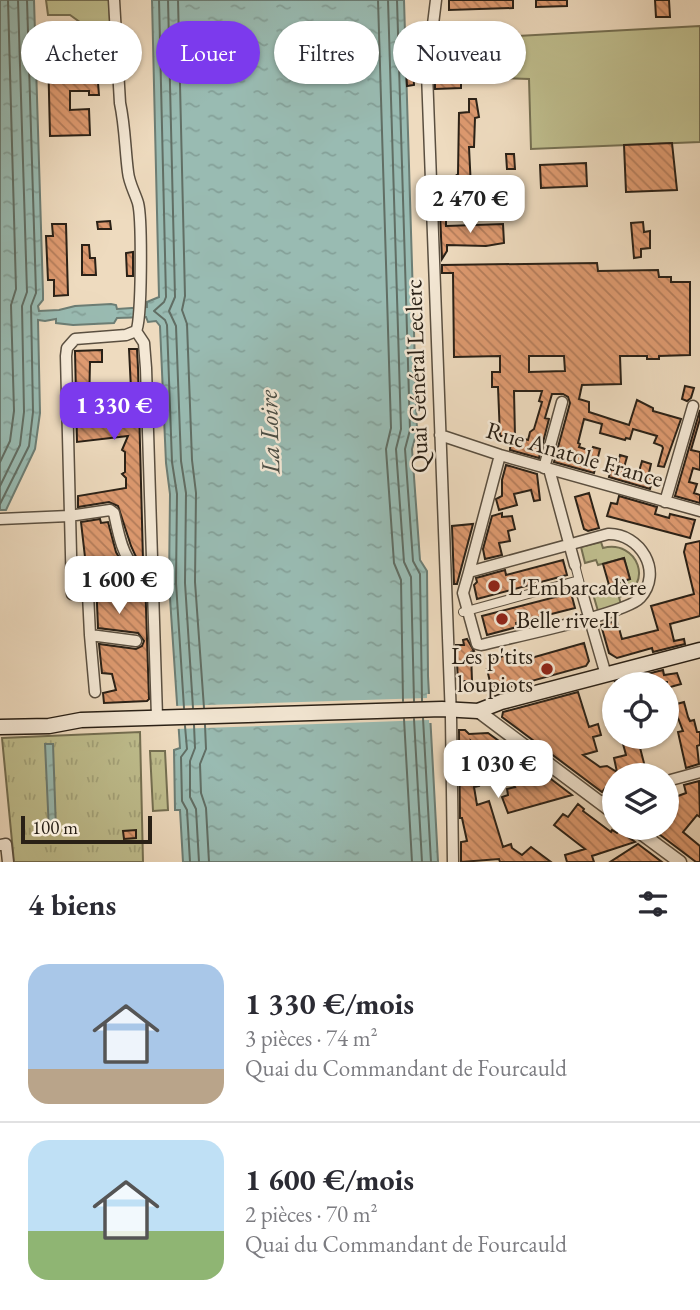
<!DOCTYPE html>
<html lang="fr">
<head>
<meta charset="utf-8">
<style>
  :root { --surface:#fff; --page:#f2f2f3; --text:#2b2b33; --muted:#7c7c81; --line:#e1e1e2; --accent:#7c3aed }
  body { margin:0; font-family:"EB Garamond",serif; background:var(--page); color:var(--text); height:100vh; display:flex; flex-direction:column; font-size:26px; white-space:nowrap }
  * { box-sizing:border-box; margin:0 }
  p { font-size:23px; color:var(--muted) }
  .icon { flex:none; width:38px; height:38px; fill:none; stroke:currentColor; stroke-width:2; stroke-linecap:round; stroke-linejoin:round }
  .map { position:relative; height:862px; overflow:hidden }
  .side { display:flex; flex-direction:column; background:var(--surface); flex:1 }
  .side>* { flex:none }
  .hud { position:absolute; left:21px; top:21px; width:658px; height:63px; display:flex; gap:14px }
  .fabs { position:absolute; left:602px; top:672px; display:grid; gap:14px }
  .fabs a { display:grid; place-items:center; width:77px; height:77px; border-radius:50%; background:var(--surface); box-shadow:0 2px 5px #0004; font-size:35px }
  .scale { position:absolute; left:21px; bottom:18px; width:131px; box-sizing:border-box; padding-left:7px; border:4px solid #292016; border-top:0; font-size:19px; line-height:24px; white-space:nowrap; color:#292016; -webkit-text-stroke:5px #f4e8d5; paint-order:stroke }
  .price { position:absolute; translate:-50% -60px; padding:0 16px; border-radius:14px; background:#fff; color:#222; font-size:23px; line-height:46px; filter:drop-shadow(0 2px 4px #0008) }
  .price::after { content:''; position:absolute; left:50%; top:42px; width:21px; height:16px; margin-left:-10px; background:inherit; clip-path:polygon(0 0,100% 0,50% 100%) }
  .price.active { background:var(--accent); color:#fff }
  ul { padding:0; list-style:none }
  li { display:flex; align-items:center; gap:21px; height:175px; padding:0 28px }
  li+li { border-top:2px solid var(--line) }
  li span { display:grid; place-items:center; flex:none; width:196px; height:140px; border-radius:21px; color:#555 }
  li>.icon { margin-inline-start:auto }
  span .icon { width:84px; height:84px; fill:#fffc; stroke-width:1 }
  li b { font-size:30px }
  h2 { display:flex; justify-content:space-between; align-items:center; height:84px; padding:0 28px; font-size:30px }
  .tag { padding:0 24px; border-radius:32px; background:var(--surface); box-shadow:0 2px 5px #0004; font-size:24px; line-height:63px }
  .tag.active { background:var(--accent); color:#fff }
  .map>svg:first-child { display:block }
  .green { fill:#bfbe8e; stroke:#746f52; stroke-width:2 }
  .park { fill:url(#park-tufts); stroke:#746f52; stroke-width:2 }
  .water { fill:url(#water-ripples); stroke:#6c7d74; stroke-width:2 }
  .pier { fill:#eedbbf }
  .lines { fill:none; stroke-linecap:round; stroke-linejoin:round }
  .shore { stroke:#616e64; stroke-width:2 }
  .building { fill:url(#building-back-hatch); stroke:#292016; stroke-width:2; fill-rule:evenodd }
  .pedestrian-casing { stroke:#5a4f40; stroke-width:10 }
  .minor-casing { stroke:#5a4f40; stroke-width:13 }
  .tertiary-casing { stroke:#5a4f40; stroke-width:15 }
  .secondary-casing { stroke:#292016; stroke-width:17 }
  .pedestrian { stroke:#f4e8d5; stroke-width:8 }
  .minor { stroke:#f4e8d5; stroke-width:10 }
  .tertiary { stroke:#f4e8d5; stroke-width:12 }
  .secondary { stroke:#f4e8d5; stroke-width:14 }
  .poi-dot { fill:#8f2418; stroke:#f4e8d5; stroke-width:2.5 }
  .labels { text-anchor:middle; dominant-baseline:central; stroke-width:5; stroke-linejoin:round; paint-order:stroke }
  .street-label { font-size:24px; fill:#292016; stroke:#f4e8d5 }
  .poi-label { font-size:24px; fill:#292016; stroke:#f4e8d5; text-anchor:start }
  .water-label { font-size:26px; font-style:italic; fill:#4b4e45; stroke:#f4e8d5 }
</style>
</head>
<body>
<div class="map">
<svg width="700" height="862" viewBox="0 0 700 862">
  <defs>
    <pattern id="park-tufts" width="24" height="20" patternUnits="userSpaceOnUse" patternTransform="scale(1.75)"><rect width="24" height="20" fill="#bfbe8e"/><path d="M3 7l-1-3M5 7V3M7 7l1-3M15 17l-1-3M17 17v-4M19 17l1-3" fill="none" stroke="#a4a37a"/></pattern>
    <pattern id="water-ripples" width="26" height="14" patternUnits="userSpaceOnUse" patternTransform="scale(1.75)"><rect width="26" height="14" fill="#99bbb2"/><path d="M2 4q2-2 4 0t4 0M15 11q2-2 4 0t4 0" fill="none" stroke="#84a098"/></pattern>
    <pattern id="building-back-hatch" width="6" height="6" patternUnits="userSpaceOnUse" patternTransform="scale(1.75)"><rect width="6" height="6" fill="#de9a70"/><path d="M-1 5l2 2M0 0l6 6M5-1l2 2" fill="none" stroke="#b47d5b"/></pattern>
  </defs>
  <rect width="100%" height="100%" fill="#eedbbf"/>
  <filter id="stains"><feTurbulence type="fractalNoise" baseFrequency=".00286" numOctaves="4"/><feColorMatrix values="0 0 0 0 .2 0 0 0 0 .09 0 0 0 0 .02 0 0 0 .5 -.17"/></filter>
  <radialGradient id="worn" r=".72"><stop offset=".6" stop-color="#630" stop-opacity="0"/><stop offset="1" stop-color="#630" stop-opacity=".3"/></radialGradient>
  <path class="green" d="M46 0H109L110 22 98 30H91L70 15H48Z
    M700 26V142L531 149 529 79 502 78 498 37Z
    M601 542 603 548C638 539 655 586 619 597L621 605 598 611 593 594 605 591 604 586 630 579 624 558 598 565 596 560 585 563 581 547Z"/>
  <path class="park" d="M140 732 143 862H14L2 738Z
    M150 751H165L168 810 153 811Z"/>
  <path class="water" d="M0 0H34L43 293V300L38 306 39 311 59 310 75 306 111 304 116 305 117 309 147 307V302L159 297 152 0H404L417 431 412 449 420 560 427 571 428 676 438 862H183L180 810H175L174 750 180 748 169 583 170 494 166 463 160 326 156 321 148 322 146 317 117 318 114 323 73 325 56 323V319L45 321 38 320 40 413 35 449 6 510H0Z
    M45 744H53L56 829 49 831Z"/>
  <path class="pier" d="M427 694H433L434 723H429V720L175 729 174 706 427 698Z"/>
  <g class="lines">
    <path class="shore" d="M159 0 166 297 164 302 154 311 165 320 167 325 172 462 177 494 176 583 184 708
      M168 0 175 297 169 311 176 326 181 461 186 493 185 583 193 708
      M178 0 185 296 182 310 187 324 192 460 196 493 195 582 204 708
      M378 0 391 428 386 449 394 563 401 580 403 701
      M388 0 401 429 396 449 404 562 411 577 414 701
      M397 0 410 430 405 449 413 561 420 574 422 701
      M0 462 10 441 14 411 11 305 16 289 8 0
      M0 486 20 445 24 412 22 306 27 292 18 0
      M0 504 29 446 33 412 31 306 36 293 27 0
      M423 718 431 862
      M404 719 412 862
      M414 719 422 862
      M194 725 195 748 190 761V797L196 809 199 862
      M205 725 206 749 200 764 201 793 206 808 209 862
      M185 726 187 749 181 757 182 801 187 810 190 862"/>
  </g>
  <path class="building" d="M449 0H513V8L449 10Z
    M536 0H567V6L536 7Z
    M655 0H669L670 17H656Z
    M98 51V64H85V83H98L99 95H89V91H70V110L89 109 90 135 50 136 48 52Z
    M468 66 500 69V79L468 80Z
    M413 67 414 85 407 86 406 68Z
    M461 80V88L435 89V81Z
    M469 99H476L479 117 475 118 474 147H469L471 188 466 197 461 187H454L453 178 458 174 459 113 469 112Z
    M672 143 677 190 626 192 624 145Z
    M506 154H514L515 169H507Z
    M586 163 587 186 541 188 540 165Z
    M446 212V226L503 224 504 243 486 246 447 245V251L442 259 440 213Z
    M110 221 111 229H98L97 222Z
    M643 222 644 232 650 231V248L641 249V257L634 258 631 223Z
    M52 224H66L68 295 54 296V280H48L46 236H53Z
    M82 245H89L90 258H95L96 275H82Z
    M133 252V276H127L126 253Z
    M597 263 598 271 658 270 659 277H671V282H690V355L659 356V359H647V356H620L621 384 582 385 579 399 589 402V412L629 425 637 400 653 408V411L681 419 664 467 658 466 663 448 662 446 654 443 657 436 633 429 630 439 626 438 625 440 600 433 602 424 584 419 578 443 580 444 579 447 591 451 593 447 600 449 594 473 554 462 570 403 568 397 563 394H552L545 418 549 419 539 458 510 450 511 436H500L498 387H492V372H500V356L454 357 453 273H442V265ZM529 356H564L565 371 529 372ZM514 391H542L539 401 542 402 534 429 530 432 528 440 515 436Z
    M129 349H137L138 368 143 560 136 557 131 546 118 506 109 502 78 507V496L126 488V478L122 474 125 472V452L122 450 128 436 77 442 75 351 102 350V362H90L89 408 116 407V405L121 404 123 389H131Z
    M685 386 694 388 691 398 687 401 682 399Z
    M700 410V419L691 450 700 452V470L693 468 689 482 697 484 694 493 700 495V503L675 496Z
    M620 455 627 457 623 471 638 475 642 461 651 464 648 477 653 478 650 489 609 477 611 469 616 471Z
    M506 465 537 474 540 500 534 501 531 490 514 494 517 505 499 510 496 499 502 496V480Z
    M589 493 599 528 588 531 584 529 575 497Z
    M619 496 657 507 655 514 669 518 670 514 695 520 690 538 607 516 611 503 617 504Z
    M502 513V517L512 516 515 529 508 531 510 541 499 543 502 555 485 559 483 549 492 516Z
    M100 519 101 523 108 522 116 552 126 570 133 576 145 578 149 699 147 701 104 703 103 693 116 690 112 674 102 673 99 644 136 649 142 646 144 641 138 633 98 628 96 579 101 578 96 557H85L81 522Z
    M473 524 457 584H454L452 526Z
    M700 541V616L670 624 674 641 684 639 685 644 653 652 652 648 617 658 609 653 601 625 617 621 622 639 658 630 651 606 694 594 684 552 686 544Z
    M624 558 630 579 609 585 603 564Z
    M563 560 567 575 477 599 474 585 477 582 476 578 505 570 506 575Z
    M571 593 575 608 516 623 517 627 487 635 482 616Z
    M467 639 474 651 471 652 472 681H458L456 645H464L463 640Z
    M584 643 589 661 586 666 499 690 490 682 487 669H490L488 660 508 655 510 664Z
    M663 670 664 675 677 673 681 684 667 688V682L616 684 615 682Z
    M578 692 589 727 598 724 601 735 593 737 597 751 583 755 600 767 607 766 617 772 614 758 626 755 623 744 638 740 645 767 617 773 602 792 502 717 503 712Z
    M684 702 688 717 690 721 694 720 697 732H700V745L697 746 699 764 686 768 678 732 683 731 673 705Z
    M459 730H465L469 734 488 733 532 765V773L539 770 572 795 508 813 502 797 508 795 507 789 515 787 511 781 506 763 501 768 471 741 477 772H475L479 786 474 787 477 805 489 801 503 847 511 844 512 848 522 855 531 847 551 862H500L499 859 461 862V842L467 841 462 818H460Z
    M699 781 700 817 697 815 683 832 700 846V862H696L651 828H667V800L686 793 684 785Z
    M578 804 584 809 583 811 611 832 612 830 617 833 619 830 635 842 592 856 594 862H567L565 855 585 849 554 825 563 814 568 817Z
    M136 830V838L124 839 123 831Z
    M638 844 662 862H610Z"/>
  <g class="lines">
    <defs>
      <path id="pedestrian" d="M575 565 583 596
        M463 612 579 580"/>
      <path id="minor" d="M114 0 120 103C125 126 125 149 128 172 129 183 135 193 138 203 142 218 142 322 136 331
        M436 0 427 73 451 718 453 862
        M136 331 126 335 75 339 67 348 66 356 72 594H88L90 635 136 641
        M136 331 144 343 146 368 157 717
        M440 435 500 455 700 511
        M544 468 562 402
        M549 469 575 565
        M665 502 693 406
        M0 519 69 516 110 510 114 513C117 526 122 558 135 566 139 569 147 567 152 567
        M608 534C640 533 664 572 640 598 626 614 509 638 481 645L477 644 463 593 469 572Z
        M469 572 500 455
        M583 596 606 675
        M90 635 95 692
        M667 781 700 772
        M600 802 614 798
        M0 845 6 844 8 862"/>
      <path id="tertiary" d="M478 711 614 813
        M634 828 680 862"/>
      <path id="secondary" d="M0 727 49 726 81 720 442 709 478 711 501 702 700 650"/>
    </defs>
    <use href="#pedestrian" class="pedestrian-casing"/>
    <use href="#minor" class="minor-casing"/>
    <use href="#tertiary" class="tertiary-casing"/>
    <use href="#secondary" class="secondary-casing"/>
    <use href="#pedestrian" class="pedestrian"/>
    <use href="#minor" class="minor"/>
    <use href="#tertiary" class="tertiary"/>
    <use href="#secondary" class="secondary"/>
  </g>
  <g class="poi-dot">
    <circle cx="494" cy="586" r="7"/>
    <circle cx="502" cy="619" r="7"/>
    <circle cx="547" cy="669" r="7"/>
  </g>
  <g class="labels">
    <g class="street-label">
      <text transform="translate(416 376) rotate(-92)">Quai Général Leclerc</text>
      <text transform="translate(575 454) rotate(16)">Rue Anatole France</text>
    </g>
    <g class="poi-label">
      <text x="508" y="586">L'Embarcadère</text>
      <text x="516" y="619">Belle rive II</text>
      <text x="533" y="655" text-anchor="end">Les p'tits<tspan x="533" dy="28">loupiots</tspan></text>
    </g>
    <g class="water-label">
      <text transform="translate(269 432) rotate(-92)">La Loire</text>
    </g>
  </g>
  <rect width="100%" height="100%" filter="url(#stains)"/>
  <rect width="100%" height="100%" fill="url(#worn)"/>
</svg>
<div class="fabs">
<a><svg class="icon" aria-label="locate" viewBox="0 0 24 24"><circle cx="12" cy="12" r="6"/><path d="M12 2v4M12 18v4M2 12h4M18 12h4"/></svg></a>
<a><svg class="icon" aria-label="layers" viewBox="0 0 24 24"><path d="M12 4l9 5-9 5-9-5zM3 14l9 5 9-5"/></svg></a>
</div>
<div class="scale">100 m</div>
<b class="price" style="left:470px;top:235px">2 470 €</b>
<b class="price active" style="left:114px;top:442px">1 330 €</b>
<b class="price" style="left:119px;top:616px">1 600 €</b>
<b class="price" style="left:498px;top:800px">1 030 €</b>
<div class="hud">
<a class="tag">Acheter</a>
<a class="tag active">Louer</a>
<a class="tag">Filtres</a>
<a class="tag">Nouveau</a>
</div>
</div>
<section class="side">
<h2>4 biens<svg class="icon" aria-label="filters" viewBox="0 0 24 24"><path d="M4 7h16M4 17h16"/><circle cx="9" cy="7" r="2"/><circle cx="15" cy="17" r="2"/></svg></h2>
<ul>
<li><span style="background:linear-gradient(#a9c7e8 75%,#b9a48a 0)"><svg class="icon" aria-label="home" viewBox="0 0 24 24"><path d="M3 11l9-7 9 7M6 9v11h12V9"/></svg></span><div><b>1 330 €/mois</b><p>3 pièces · 74 m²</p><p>Quai du Commandant de Fourcauld</p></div></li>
<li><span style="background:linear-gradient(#bfe0f5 65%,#8fb573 0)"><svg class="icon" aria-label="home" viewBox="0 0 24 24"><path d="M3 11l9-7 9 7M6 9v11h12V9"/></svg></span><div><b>1 600 €/mois</b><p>2 pièces · 70 m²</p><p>Quai du Commandant de Fourcauld</p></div></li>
</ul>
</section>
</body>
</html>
